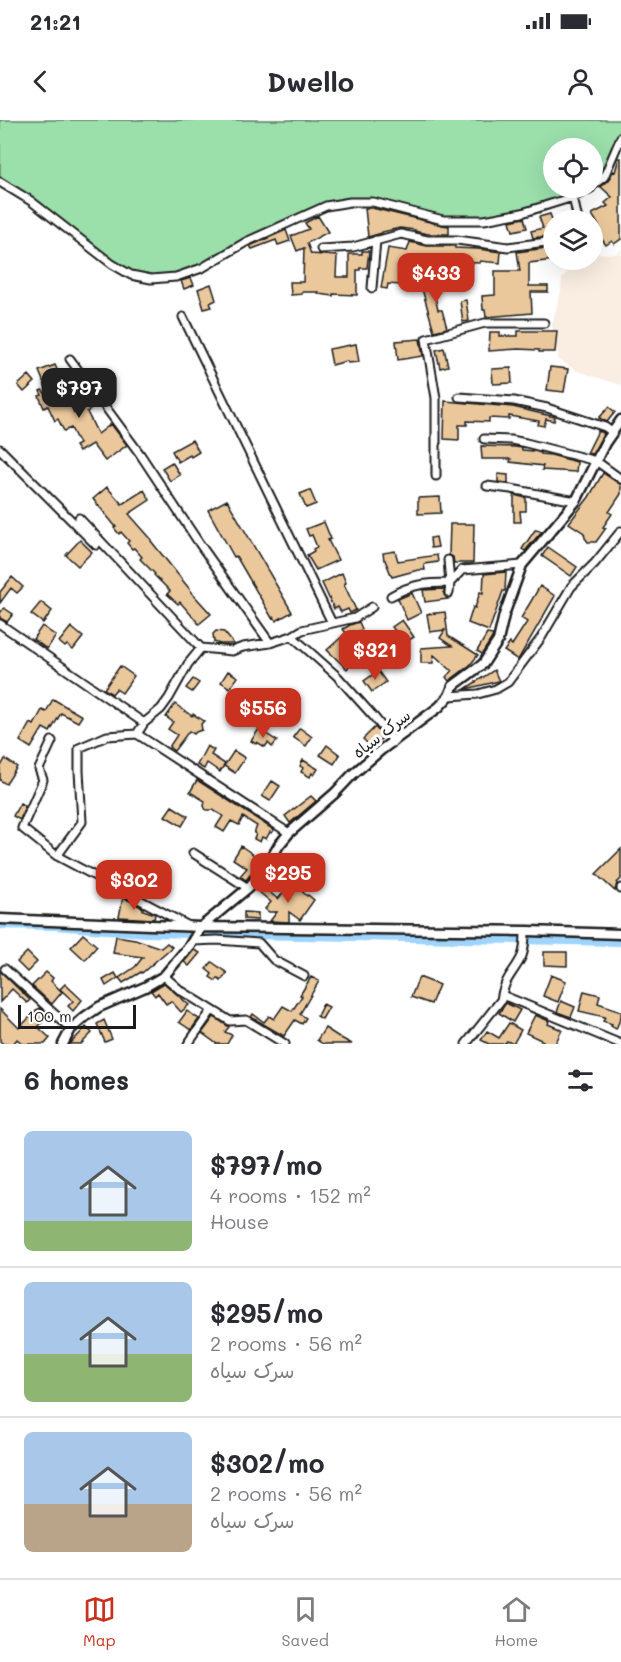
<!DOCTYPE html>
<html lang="en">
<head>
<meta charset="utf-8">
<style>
  :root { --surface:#fff; --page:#f7f7f7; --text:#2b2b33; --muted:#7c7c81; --line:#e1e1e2; --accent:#c8321e }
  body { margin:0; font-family:Mali,"Playpen Sans Arabic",sans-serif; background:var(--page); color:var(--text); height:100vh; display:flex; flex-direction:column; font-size:22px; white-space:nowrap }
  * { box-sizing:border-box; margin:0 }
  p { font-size:20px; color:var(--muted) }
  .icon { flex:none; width:33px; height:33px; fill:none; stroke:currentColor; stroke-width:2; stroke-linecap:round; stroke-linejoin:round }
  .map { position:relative; height:924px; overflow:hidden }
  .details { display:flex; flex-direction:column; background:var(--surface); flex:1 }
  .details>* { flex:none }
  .controls { position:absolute; left:543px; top:18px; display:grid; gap:12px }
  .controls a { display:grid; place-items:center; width:60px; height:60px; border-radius:50%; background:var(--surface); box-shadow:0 6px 24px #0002; font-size:30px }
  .scale { position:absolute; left:18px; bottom:15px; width:118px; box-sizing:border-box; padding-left:6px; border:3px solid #1c1c1c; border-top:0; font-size:16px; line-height:21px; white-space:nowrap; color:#1c1c1c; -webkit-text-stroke:4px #fff; paint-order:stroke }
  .price { position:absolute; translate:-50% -51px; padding:0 14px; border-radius:12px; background:var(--accent); color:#fff; font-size:20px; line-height:39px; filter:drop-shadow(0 2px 3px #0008) }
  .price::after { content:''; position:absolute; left:50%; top:36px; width:18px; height:14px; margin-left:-9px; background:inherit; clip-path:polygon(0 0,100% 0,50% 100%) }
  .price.selected { background:#222; color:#fff }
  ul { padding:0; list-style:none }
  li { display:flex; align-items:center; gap:18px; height:150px; padding:0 24px }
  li+li { border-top:2px solid var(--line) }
  li span { display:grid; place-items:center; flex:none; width:168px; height:120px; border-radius:9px; color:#555 }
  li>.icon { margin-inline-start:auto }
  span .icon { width:72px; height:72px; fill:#fffc; stroke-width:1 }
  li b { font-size:26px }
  h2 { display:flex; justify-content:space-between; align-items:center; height:72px; padding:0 24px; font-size:26px }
  .status { display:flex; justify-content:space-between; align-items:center; height:42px; padding:0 30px; background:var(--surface); direction:ltr }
  .status svg { height:16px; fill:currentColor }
  header { display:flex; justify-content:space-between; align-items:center; height:78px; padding:0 24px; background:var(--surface); font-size:27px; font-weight:800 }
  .dock { display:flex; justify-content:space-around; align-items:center; height:84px; border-top:2px solid var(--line); background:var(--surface); font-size:16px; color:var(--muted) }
  .dock a { display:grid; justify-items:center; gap:3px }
  .dock .selected { color:var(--accent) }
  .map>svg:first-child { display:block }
  .built { fill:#f9eee1 }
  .green { fill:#9bdfab; stroke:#5c7e64; stroke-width:1.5 }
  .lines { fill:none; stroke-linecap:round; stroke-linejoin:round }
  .canal { stroke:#9ed4fd; stroke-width:8 }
  .building { fill:#ebc89c; stroke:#1c1c1c; stroke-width:1.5 }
  .minor-casing { stroke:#1c1c1c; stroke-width:11 }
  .tertiary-casing { stroke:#1c1c1c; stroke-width:13 }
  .minor { stroke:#fff; stroke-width:7 }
  .tertiary { stroke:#fff; stroke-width:8 }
  .labels { text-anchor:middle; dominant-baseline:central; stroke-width:6; stroke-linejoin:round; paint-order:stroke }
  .street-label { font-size:16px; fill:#1c1c1c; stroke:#fff }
</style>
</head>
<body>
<div class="status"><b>21:21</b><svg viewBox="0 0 49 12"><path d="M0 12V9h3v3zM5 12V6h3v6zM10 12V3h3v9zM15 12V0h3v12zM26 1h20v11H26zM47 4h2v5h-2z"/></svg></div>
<header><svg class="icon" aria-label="back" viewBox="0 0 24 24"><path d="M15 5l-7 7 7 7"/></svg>Dwello<svg class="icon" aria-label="person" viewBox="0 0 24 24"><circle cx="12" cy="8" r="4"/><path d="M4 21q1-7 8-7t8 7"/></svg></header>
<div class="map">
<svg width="621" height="924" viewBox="0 0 621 924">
  <rect width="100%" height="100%" fill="#fff"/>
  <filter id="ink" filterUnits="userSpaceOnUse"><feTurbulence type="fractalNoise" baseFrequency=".0167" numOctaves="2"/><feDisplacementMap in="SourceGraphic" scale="12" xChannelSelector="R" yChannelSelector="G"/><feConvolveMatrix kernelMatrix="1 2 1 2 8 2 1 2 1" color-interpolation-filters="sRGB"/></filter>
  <g filter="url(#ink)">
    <path class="built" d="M621 130V265L577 251 559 240 552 204 561 171 562 158 569 150 559 144 568 140H592L593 133 616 134Z"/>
    <path class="green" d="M0 0H621V17L604 57 593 66 592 28H554V68H591L522 93 461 101 373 82 326 86 202 148 176 157 131 155 0 62Z"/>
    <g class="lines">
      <path class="canal" d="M0 805 54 806 145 813 621 822"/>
    </g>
    <path class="building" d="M619 38H621V119L614 124 612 121 606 125 601 118 592 123V112L600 108 592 94 608 86 605 83 612 77 601 67 609 60 613 51 615 52Z
      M365 88H372L442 105 449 106V114H428L414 111 415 110 400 108 382 112V113L368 117Z
      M550 94 554 105V115L533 118 531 111 543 108 539 97Z
      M318 96 328 112 307 123 311 134 337 136 336 157H349V134H362V131H369L367 148H360V150H357V175L333 174V176L318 174 319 172H302V174L291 175 290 162H303L304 128 297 131 291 116 309 109 305 103Z
      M524 98 527 108 513 111 510 101Z
      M286 110 290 121 278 125 276 120 252 129 250 126Z
      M410 122 427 126H455V128L478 129 501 132 500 143 480 141V143L449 142V139L421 138 417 153H416L414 166 388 164 387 169 381 168 388 128 407 131Z
      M554 127V140L529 143V166H548V172H531L532 193 486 197 485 190H483L482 176 495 175V151H520L517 132Z
      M452 156 455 162 434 172 438 190H442L447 208 434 211 422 169 436 166 435 164Z
      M191 158 194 165 184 169 181 161Z
      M211 164 216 180 210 183 212 187 204 189 198 169Z
      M466 180 469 201 463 202 460 181Z
      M518 211H557L555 232H539V230L518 229 489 231 490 212H500V216H518Z
      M420 219 423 236 398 240 396 221Z
      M356 224 359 242 348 243 347 241 332 245 329 229Z
      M444 228 448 246 440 248 436 230Z
      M55 245 61 259 55 262 64 281 68 279 74 293 93 280 97 285 87 292 98 314 111 304 127 325 105 341 92 324 79 332 75 326 79 324 71 308 64 311 58 299 55 301 48 286 44 288 39 276 42 275 40 271 42 270 50 278 39 251Z
      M550 247 568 249 564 272 547 270Z
      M511 248 512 263 493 264 492 249Z
      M29 255 35 262 24 272 18 265Z
      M445 281 513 287 555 297 554 301 546 299 544 306 538 305 539 301 509 296V299L489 298V302L467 301V305H459V320L444 319Z
      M609 287 615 292 607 302 599 298Z
      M598 311 604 313 592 334 587 333Z
      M192 320 199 332 191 337 190 335 178 342 172 331Z
      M481 326 515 327 522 328V330L534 331 541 333V334L551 335 577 342 576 352 542 350 543 346 510 342 511 339H482Z
      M172 342 180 355 170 361 162 348Z
      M603 353 621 365V374L609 392 612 394 603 407 606 408 596 422H588L585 418 584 413 569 403 589 377Z
      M498 354 508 355V363L498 362Z
      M107 367 122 384 144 370 150 380 129 394 152 420 151 421 192 472H191L211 494 199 504 180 482 178 484 167 474 170 471 154 455 155 454 140 439 142 437 134 428 132 429 127 423 129 421 121 412 119 414 114 408 116 407 93 379Z
      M310 370 316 384 306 388 300 374Z
      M514 375 526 378V391H520L521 402H514Z
      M440 377 441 393 418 394V378Z
      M227 380 292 492 276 501 274 497 272 498 236 436 234 437 208 390Z
      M324 402 331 419 328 420 338 440 316 450 307 435 314 431 313 429 317 427 312 415 309 416 306 409Z
      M450 404H474L473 443H454L453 437 449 435Z
      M535 410 542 411 525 431 522 429Z
      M436 417 438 427 431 428 430 418Z
      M80 420 92 432 78 446 66 435Z
      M548 427 577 447 571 456 542 436Z
      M395 431 398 441 437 435 438 442 424 444 425 450H418L392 457 385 440H384L383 433Z
      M506 452 505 471H503L489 511 468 503 473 487 475 488 480 472 483 473 484 454Z
      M342 453 346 463 344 464 356 490 350 493 348 489 341 492 338 487 334 489 322 463Z
      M12 457 23 467 17 473 11 468 0 483V472Z
      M540 466 555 476 518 540 504 531 510 523 512 525 527 502 521 498Z
      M444 469V475L448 479 425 482 423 470Z
      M412 473 421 493 407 500 398 479Z
      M41 482 52 491 43 503 31 494Z
      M4 488 13 494 7 502 0 498V493Z
      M445 492 448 516 478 535 470 545 449 561 446 557 452 551 434 535 433 543H421V528L452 526 440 518 445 510 430 512 427 494Z
      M402 500 414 517 404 523 392 507Z
      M359 502 362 509 348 519 363 532 347 549 327 530 346 513 343 509 350 505Z
      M42 506 56 516 47 529 33 519Z
      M71 507 83 517 73 530 67 525 65 527 59 522Z
      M216 511 224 512 234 524H220L214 522 213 514Z
      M487 514 493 515 492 518 482 534 477 531Z
      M120 546 134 556 122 573 116 569 112 574 104 569Z
      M494 550 499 561 466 569H465Z
      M228 551 238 557 230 568 221 562Z
      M378 551 386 562 372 572 364 561Z
      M193 559 199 563 192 572 186 568Z
      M251 569 263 578 256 587 252 583 245 593 237 587Z
      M53 579 82 596 78 602 61 593 50 612 43 608 31 628 20 621 30 603 34 605 42 590 46 592Z
      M175 584 192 596 193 594 204 601 201 604 202 610 196 612 194 614 189 611 174 631 169 627 177 615 168 609 173 602 166 597Z
      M375 607 383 617 372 628 363 619Z
      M300 608 312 617 306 626 293 617Z
      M259 609 277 621 272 627 268 623 265 627 257 622 256 624 251 621Z
      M327 625 340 635 334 644 320 635Z
      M207 626 214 630 211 635 225 644 220 652 207 643 204 649 197 645Z
      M234 631 245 638 235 653 224 646Z
      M5 639 17 647 6 664 0 660V648Z
      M303 640 318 649 314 655 312 653 310 657 301 652 303 648 300 646Z
      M197 660 274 710 272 713 270 712 266 719 262 717 260 722 254 719 256 714 254 713 257 706 243 697 239 705 231 701 224 712 216 707 223 696 213 690H206L204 686 205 681 190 672Z
      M272 661 280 666 270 681 262 676Z
      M311 676 316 681 290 703 285 696Z
      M20 683 25 686 20 700 13 696Z
      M172 686 188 696 182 706 165 696Z
      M241 726 257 737 259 735 263 739 246 760 240 756 247 748 233 739Z
      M621 729V759L617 763 615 771 596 754Z
      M292 762 307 776 308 775 314 780 300 800 289 792V802L270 801 277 792H269L265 789 271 782 259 772 263 767 278 779Z
      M123 777 143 788V790L155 794 154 799 119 797Z
      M244 792 258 793V800L244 799Z
      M83 814 97 826 85 840 71 827Z
      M116 816 135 819 161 828 167 823 172 827 142 853 141 852 123 863 119 858 135 847 143 837 113 833Z
      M194 830 200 833 189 846 184 842Z
      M27 832 37 842 27 852 17 842Z
      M544 832H567V846L544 845Z
      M212 842 227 853 221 861 218 858 216 861 210 857 212 854 206 849Z
      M0 851 30 880 27 883 12 869 0 882Z
      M46 852 53 858 51 861 62 872 52 884 32 866Z
      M115 853 118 858 106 866 103 860Z
      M551 855 566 861 558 882 543 876Z
      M311 857 319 861 300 894 306 898 302 904 295 900 284 916 251 897 253 894 264 902 269 896 274 899 283 886 292 891 302 876 300 875Z
      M419 857 439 865 431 884 411 877Z
      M164 863 189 885 181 892 171 881 166 884 158 873 155 876 151 871Z
      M65 864 82 880 73 891 68 886 73 881 60 869Z
      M584 871 600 875 598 883 621 891V897L616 909 611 906 612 904 603 901 605 897 579 891Z
      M561 881 575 887 571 897 557 892Z
      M506 883 520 890 513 902 499 893Z
      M323 884 329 887 322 899 317 896Z
      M39 888 48 896 38 907 50 918 45 924H23L17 919 13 924H3L0 921V889L19 908Z
      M187 891 199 899 191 910 179 902Z
      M535 895 549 901 548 904 562 910 555 924H542L543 921 526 913Z
      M214 897 229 907 225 912 232 915 227 924H217L202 913Z
      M104 900 112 919 105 922 97 904Z
      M509 903 521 910 513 924 507 921 505 923 508 924H489L481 920 487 911 499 918Z
      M86 907 92 913 81 924H70Z
      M325 908 339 917 352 924H323L317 920Z"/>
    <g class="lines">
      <defs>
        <path id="minor" d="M0 62 31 81 112 144 131 155 151 159 176 157 202 148 246 122 326 86 350 82H373L443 100H484L522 93 573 77 591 68
          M592 66 604 57 621 17
          M573 77 578 100
          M321 129 353 127 401 114 427 120H457L508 127 554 121
          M372 168 376 120
          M183 197 332 503
          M70 239 140 334 199 423 270 523
          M459 277 514 281 547 288 605 307 612 312
          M484 319 511 320 526 323 596 341 621 359
          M0 329 96 425
          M436 356V278L426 219 485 203H544
          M487 366 511 369 576 381
          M79 398 201 528 232 531 243 527 270 523 292 516 337 556 374 597 394 622
          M448 440 450 463 449 473
          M391 476C412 464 426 463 450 463L462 450 522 445
          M0 504 144 603
          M292 516 302 510 355 498 372 487
          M201 528 188 544 169 578 161 589 144 603 137 614 289 713
          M449 576 478 574 496 569 508 562 541 518 571 467 595 443 621 411
          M52 621 39 649 43 660 22 708 57 736 189 806
          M193 733 248 768
          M57 736 82 702 79 651V628L107 616 137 614
          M621 768V769
          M193 821 217 820 259 823 274 840 304 856
          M5 849 71 909
          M164 856 180 870 230 901 246 900 285 924
          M502 875 621 924
          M188 924 212 890
          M466 924 501 880C504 858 514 853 522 836 525 828 525 819 525 811"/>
        <path id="tertiary" d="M0 799 201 807 528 811 621 814
          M63 924 71 909 86 896 99 887 145 867 164 856 190 825 201 807 248 768 265 749 279 725 289 713 335 673 353 654 381 630 439 587 449 576 453 566 483 544 498 521 504 495 522 445 576 381 605 323 621 300"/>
      </defs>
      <use href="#minor" class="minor-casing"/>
      <use href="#tertiary" class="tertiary-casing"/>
      <use href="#minor" class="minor"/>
      <use href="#tertiary" class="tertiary"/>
    </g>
  </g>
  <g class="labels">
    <g class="street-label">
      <text transform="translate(381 613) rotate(-38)">سرک سیاه</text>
    </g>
  </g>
</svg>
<div class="controls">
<a><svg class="icon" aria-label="locate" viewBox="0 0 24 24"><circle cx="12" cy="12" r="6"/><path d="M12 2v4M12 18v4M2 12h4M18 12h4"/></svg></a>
<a><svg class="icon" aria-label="layers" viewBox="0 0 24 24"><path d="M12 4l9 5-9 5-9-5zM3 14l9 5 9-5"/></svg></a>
</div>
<div class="scale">100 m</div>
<b class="price" style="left:436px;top:184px">$433</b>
<b class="price selected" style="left:79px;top:299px">$797</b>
<b class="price" style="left:375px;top:561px">$321</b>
<b class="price" style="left:263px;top:619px">$556</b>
<b class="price" style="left:288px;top:784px">$295</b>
<b class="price" style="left:134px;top:791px">$302</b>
</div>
<section class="details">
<h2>6 homes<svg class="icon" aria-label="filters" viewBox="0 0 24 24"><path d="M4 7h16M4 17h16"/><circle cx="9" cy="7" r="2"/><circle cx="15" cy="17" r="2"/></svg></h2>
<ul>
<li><span style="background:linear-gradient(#a9c7e8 75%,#8fb573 0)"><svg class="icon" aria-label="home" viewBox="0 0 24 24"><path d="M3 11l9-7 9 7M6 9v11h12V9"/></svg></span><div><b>$797/mo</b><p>4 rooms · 152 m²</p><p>House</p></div></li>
<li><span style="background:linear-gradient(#a9c7e8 60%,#8fb573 0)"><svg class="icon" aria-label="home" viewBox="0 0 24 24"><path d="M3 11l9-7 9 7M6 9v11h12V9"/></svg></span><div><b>$295/mo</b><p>2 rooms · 56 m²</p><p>سرک سیاه</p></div></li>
<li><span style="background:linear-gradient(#a9c7e8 60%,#b9a48a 0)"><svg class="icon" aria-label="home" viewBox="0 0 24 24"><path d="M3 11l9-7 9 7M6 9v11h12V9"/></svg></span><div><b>$302/mo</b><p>2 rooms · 56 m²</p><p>سرک سیاه</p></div></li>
</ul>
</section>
<nav class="dock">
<a class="selected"><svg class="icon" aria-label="map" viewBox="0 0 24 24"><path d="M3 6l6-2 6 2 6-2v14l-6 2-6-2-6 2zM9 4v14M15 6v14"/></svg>Map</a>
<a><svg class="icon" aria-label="saved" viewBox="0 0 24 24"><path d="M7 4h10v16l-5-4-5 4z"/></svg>Saved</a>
<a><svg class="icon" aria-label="home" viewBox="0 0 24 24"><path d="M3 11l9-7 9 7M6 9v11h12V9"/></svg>Home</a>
</nav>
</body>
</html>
